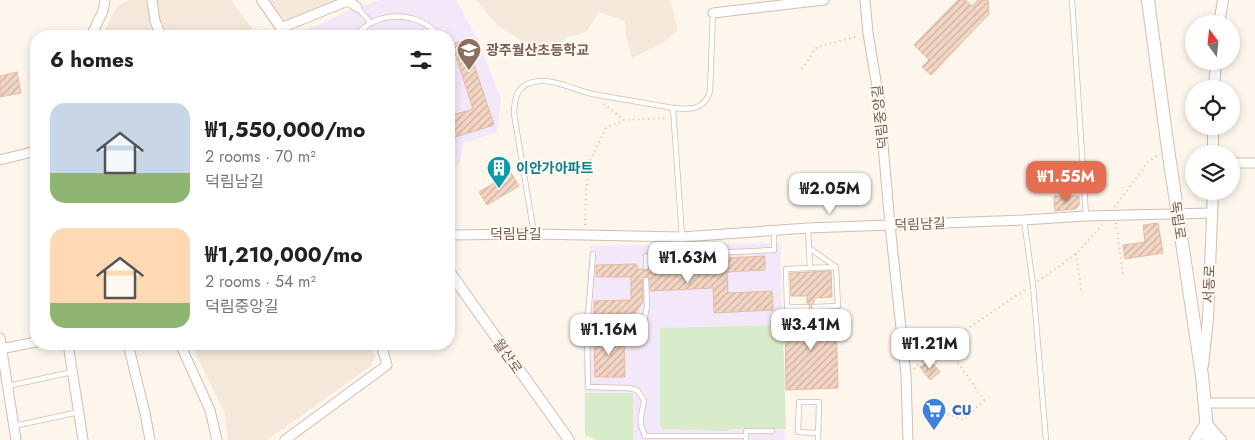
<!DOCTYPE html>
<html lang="en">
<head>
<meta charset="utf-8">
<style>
  :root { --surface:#fff; --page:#f6f6f6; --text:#222; --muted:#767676; --accent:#e76f51 }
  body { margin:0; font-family:Jost,"Noto Sans KR",sans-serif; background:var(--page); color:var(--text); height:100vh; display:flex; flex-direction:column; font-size:19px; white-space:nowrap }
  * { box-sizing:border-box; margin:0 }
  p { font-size:16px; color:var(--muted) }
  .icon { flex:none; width:28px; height:28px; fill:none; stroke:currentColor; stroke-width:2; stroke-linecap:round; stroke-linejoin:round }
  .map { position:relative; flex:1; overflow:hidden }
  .drawer { position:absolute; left:30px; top:30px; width:425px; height:320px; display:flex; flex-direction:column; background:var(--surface); border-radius:20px; box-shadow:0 2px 8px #0003 }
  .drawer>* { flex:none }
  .needle { width:32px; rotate:345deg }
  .controls { position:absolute; left:1185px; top:15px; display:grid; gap:10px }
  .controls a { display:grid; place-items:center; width:55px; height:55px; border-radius:50%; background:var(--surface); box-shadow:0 2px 8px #0003; font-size:25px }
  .price { position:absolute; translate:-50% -42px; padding:0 11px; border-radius:10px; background:#fff; color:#222; font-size:16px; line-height:32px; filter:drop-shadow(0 1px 2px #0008) }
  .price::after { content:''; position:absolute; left:50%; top:30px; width:15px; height:11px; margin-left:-8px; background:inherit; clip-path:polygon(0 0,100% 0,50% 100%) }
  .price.current { background:var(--accent); color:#fff }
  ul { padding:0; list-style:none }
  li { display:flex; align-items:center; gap:15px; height:125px; padding:0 20px }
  li span { display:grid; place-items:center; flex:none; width:140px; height:100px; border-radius:15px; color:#555 }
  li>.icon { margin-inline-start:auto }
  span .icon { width:60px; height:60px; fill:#fffc; stroke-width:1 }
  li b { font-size:21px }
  h2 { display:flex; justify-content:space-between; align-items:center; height:60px; padding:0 20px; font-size:21px }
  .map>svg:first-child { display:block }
  .residential { fill:#f5e8da }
  .education { fill:#f3e8fa }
  .green { fill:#d8ecc9 }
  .building { fill:url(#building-hatch); stroke:#e6bba3 }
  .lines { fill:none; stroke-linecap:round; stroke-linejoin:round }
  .service-casing { stroke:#d1beb0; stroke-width:6 }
  .minor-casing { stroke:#d1beb0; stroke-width:11 }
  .tertiary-casing { stroke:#d1beb0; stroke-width:12 }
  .secondary-casing { stroke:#d6c0b0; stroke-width:14 }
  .path { stroke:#d9b8a5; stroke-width:2; stroke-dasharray:1 4; stroke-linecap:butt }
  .service { stroke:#fff; stroke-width:4.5 }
  .minor { stroke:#fff; stroke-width:9 }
  .tertiary { stroke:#fff; stroke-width:10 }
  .secondary { stroke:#fff; stroke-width:12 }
  .labels { text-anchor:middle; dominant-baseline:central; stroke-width:4; stroke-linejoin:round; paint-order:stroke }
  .education-label { font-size:14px; font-weight:bold; fill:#785e54; stroke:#fffaf3; text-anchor:start }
  .street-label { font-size:14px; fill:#7a5c4d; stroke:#fffaf3 }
  .culture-label { font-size:14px; font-weight:bold; fill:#0d838f; stroke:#fffaf3; text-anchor:start }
  .shop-label { font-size:14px; font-weight:bold; fill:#366cbe; stroke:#fffaf3; text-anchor:start }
</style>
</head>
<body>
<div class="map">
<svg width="1255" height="440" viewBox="0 0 1255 440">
  <defs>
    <pattern id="building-hatch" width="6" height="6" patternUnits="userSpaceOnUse" patternTransform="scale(1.25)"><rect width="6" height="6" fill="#f3d5c3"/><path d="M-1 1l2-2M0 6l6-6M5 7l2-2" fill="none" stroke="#cab0a1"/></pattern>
  </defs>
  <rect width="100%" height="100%" fill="#fdf6ec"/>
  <path class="residential" d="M129 0H231L257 36H102L117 6Z
    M269 0H342L284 21Z
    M476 0H670L678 30 663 43 632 58 626 35 625 21 599 12 586 32 565 38 556 51 529 50 519 39 497 25Z
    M191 344H371L375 357 371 366 267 440H228L225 414Z"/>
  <path class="education" d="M381 0H457L479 43 501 98 497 132 464 143 459 165 449 169V36H305L302 32 357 7Z
    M780 243 785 440H597L585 435 583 329 590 246Z"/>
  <path class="green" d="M783 325 786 429H731L728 431 663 429 660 426V328Z
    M585 393H633V440H597L585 435Z"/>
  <path class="building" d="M958 0H965L972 6 978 0H988L989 14 931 75 922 67 929 60 914 45Z
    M466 40 494 125 449 139V116L473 109 452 44Z
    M17 72 21 93 0 97V76Z
    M511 173 519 186 487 205 479 192Z
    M1054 196H1079V205L1075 209 1055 211Z
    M1158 223 1163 253 1125 259 1123 245 1145 242 1143 225Z
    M765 256V270L727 272 728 293 772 291 773 310 714 313 713 288 650 291V279L646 276 642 280 643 302 635 313 594 314V301L631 300V277H596V265L636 264 639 270 642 269 646 271 652 265 703 263 710 266 725 258Z
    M831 271 832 297 814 298V303L810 305 807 303V296H791L790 273Z
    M810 309 814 311V315L836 314 838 388 786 390 785 314H807V311Z
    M594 334H624L625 377H595Z
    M930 360 940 372 930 380 920 367Z"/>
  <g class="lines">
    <defs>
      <path id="service" d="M1072 0 1086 216
        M357 7 371 23
        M356 36C375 10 419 10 439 36
        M449 58 450 66 449 82
        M1024 220 1033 285 1046 440
        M534 234 514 114C514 102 516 87 530 83 551 76 573 90 593 94 619 99 646 103 673 108
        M682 237 673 108C689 110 705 110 710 91L713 13
        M809 248 836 267
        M593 254 587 329 588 387 628 388 637 390 644 400C642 417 637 418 645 436H746V440
        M646 267V256L774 250V231
        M810 268 836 267 838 306 814 307
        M807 307H787L786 269 810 268 808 228
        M587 325 644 322 647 306 646 280
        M8 386 72 372
        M14 426 79 412
        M746 436V431H772
        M818 440 819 402H799L798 432 818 433"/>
      <path id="minor" d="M152 0 155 21 161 36
        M865 0 868 33 879 99 890 225 906 375 908 440
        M348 1 357 7
        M713 13 824 0
        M281 28 350 0
        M91 36 103 11 105 0
        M0 160 36 151
        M1231 163H1255
        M449 235 534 234 682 237 808 228 1024 220 1086 216 1212 213
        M0 338 16 440
        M68 344 83 440
        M128 344 145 413 150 440
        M180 344 210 410 217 440
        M0 349 36 342
        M1205 403H1255
        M285 440 387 365 381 344"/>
      <path id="tertiary" d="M262 0 287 36
        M1219 24 1223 0
        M1214 89 1216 61
        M1213 126V154
        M449 271 569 440
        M1203 365 1208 319 1213 191
        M1195 440 1206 423 1221 440"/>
      <path id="secondary" d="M1148 0 1168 149 1202 376 1208 440"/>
    </defs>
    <use href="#service" class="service-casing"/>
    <use href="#minor" class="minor-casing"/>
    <use href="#tertiary" class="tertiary-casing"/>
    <use href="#secondary" class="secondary-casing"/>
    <path class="path" d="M802 69 817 47 859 36
      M604 104 624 120
      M1115 207 1148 162 1158 155
      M1116 223 1123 274
      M585 225 586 191 590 161 606 128 624 120 668 118
      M1076 254 1082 294
      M1038 281 1076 254 1102 225
      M914 369 945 344 1026 289
      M943 412 964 420 984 400 945 344"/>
    <use href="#service" class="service"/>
    <use href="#minor" class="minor"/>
    <use href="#tertiary" class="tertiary"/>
    <use href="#secondary" class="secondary"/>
  </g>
  <defs>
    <symbol id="school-pin" viewBox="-11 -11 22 30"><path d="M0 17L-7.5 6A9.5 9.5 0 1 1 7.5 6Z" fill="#8d6e63" stroke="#fffaf3"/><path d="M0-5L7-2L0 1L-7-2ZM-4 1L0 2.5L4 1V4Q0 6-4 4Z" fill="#fff"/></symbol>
    <symbol id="building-pin" viewBox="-11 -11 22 30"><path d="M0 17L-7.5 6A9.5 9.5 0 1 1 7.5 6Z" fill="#0f9aa8" stroke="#fffaf3"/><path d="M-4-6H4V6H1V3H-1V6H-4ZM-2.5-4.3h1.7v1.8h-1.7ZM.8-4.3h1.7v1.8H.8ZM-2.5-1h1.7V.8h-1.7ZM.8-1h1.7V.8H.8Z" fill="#fff"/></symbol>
    <symbol id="supermarket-pin" viewBox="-11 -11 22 30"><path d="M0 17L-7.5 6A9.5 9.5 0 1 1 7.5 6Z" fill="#3f7fe0" stroke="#fffaf3"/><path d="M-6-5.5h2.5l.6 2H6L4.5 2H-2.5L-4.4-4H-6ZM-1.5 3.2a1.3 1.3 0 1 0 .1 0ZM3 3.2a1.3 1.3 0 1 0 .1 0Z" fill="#fff"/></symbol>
  </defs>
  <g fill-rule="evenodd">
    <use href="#school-pin" x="455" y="36" width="28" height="38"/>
    <use href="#building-pin" x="485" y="154" width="28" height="38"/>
    <use href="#supermarket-pin" x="920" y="396" width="28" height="38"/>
  </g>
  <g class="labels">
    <g class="education-label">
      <text x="486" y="50">광주월산초등학교</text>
    </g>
    <g class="street-label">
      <text transform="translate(880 117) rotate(-96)">덕림중앙길</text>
      <text transform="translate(1178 220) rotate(81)">독립로</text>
      <text transform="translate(920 224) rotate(-2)">덕림남길</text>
      <text x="516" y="234">덕림남길</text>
      <text transform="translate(1209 284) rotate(-88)">서동로</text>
      <text transform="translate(508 356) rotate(55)">월산로</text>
    </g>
    <g class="culture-label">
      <text x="516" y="168">이안가아파트</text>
    </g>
    <g class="shop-label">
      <text x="952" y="410">CU</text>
    </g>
  </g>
</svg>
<div class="controls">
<a><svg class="needle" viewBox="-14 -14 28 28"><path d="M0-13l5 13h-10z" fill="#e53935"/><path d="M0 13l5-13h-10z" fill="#767676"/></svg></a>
<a><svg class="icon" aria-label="locate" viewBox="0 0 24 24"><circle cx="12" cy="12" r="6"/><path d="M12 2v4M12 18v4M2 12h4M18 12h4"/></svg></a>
<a><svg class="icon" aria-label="layers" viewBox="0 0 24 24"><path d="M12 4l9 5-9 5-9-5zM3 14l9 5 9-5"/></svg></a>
</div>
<b class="price current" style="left:1066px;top:203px">₩1.55M</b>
<b class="price" style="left:830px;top:215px">₩2.05M</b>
<b class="price" style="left:688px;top:284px">₩1.63M</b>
<b class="price" style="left:811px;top:351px">₩3.41M</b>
<b class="price" style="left:609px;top:356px">₩1.16M</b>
<b class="price" style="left:930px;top:370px">₩1.21M</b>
<section class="drawer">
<h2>6 homes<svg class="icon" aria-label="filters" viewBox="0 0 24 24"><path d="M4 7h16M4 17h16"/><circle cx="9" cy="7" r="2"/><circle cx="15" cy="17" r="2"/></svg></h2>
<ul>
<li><span style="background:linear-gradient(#c9d6e8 70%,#8fb573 0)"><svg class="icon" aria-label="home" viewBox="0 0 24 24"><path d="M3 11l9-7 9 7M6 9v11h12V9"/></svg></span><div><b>₩1,550,000/mo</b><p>2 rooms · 70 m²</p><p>덕림남길</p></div></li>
<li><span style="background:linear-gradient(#ffd9b3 75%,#8fb573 0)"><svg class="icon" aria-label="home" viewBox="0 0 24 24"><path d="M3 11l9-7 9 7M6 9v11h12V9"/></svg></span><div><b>₩1,210,000/mo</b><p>2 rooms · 54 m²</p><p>덕림중앙길</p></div></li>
</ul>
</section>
</div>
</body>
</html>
